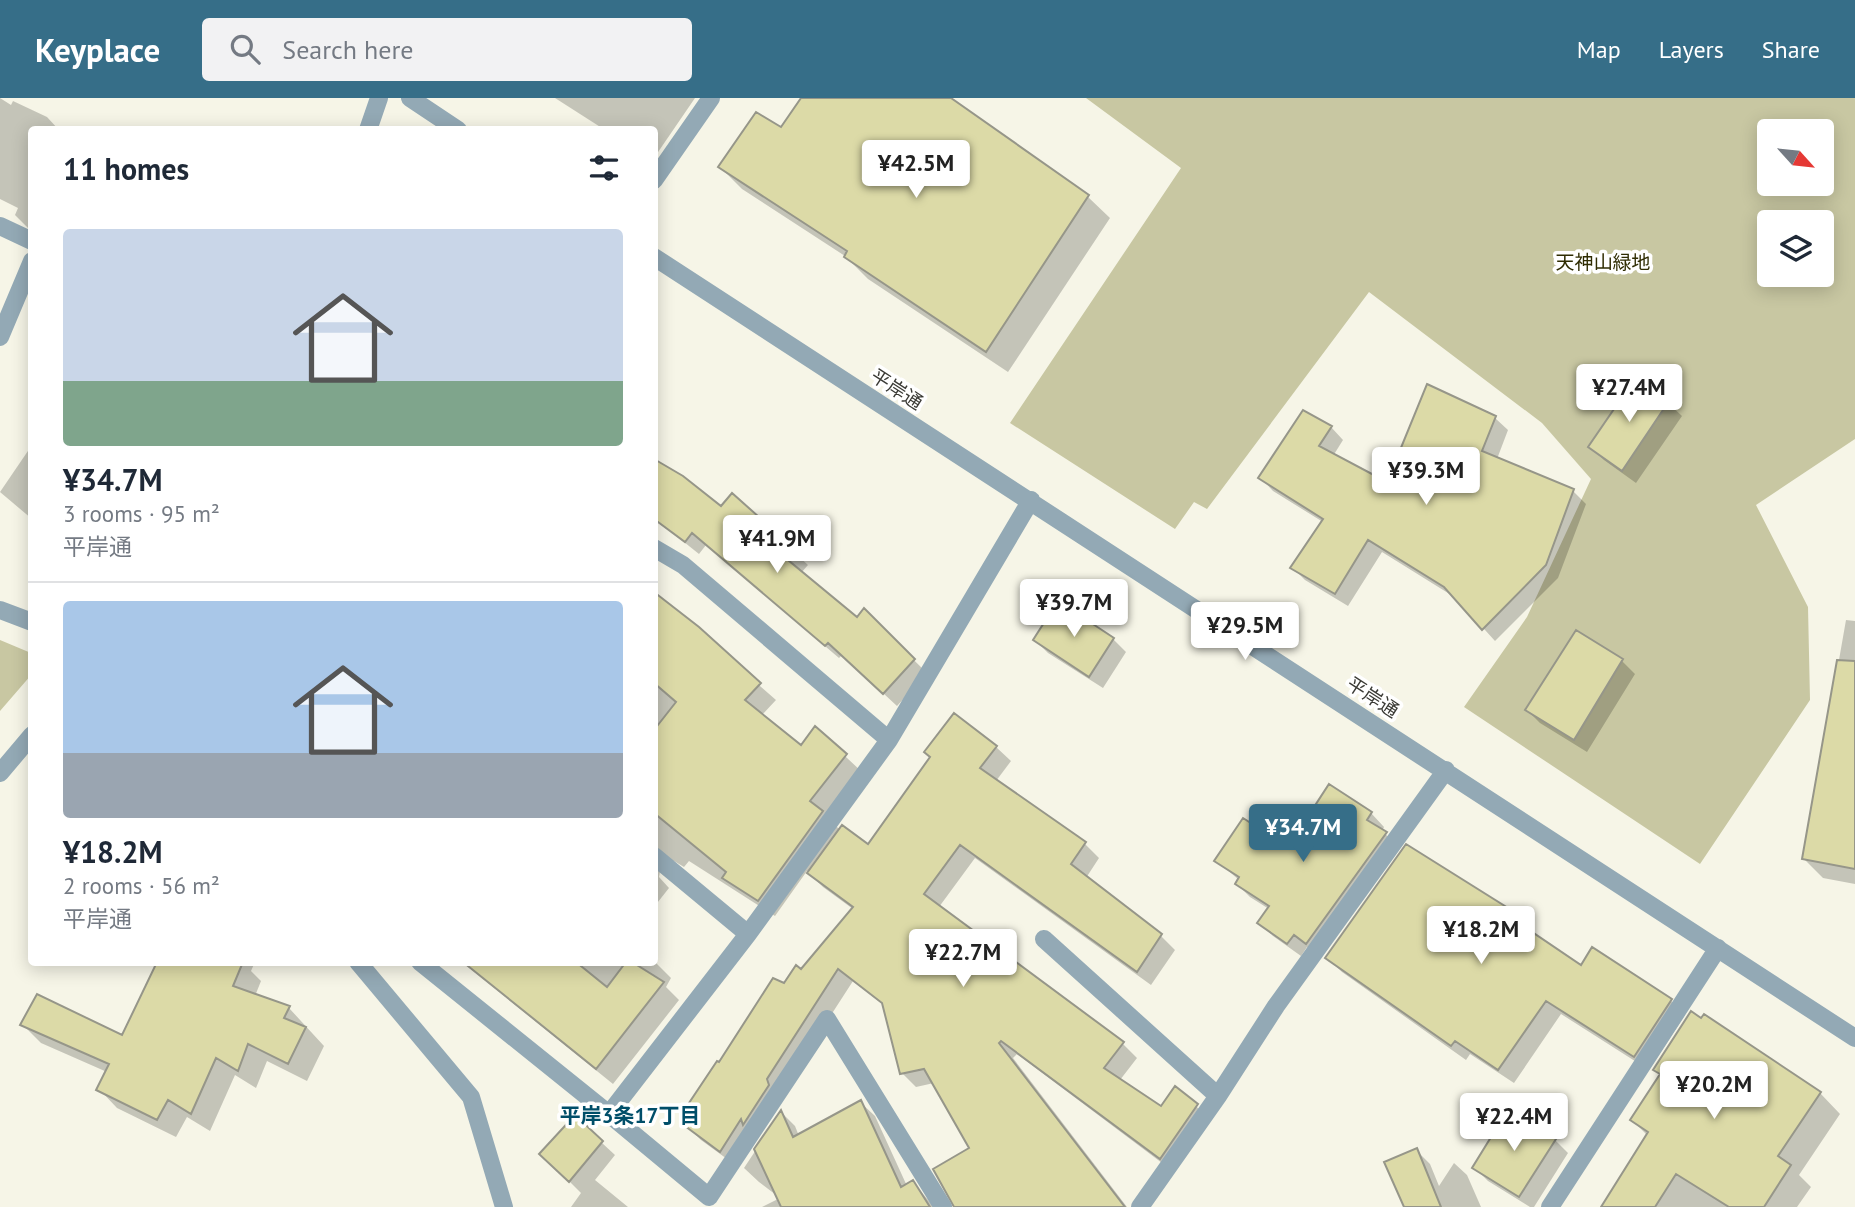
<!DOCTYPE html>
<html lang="en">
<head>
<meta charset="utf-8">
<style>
  :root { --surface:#fff; --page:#f2f2f3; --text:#1f2937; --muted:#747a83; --line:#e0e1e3; --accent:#366e88 }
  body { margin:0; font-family:"PT Sans","Noto Sans JP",sans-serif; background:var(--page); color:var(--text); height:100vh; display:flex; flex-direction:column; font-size:26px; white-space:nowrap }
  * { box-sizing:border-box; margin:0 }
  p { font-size:23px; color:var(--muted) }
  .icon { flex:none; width:38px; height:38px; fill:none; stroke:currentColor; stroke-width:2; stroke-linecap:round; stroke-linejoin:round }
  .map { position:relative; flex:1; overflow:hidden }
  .side { position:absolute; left:28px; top:28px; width:630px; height:840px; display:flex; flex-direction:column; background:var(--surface); border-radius:7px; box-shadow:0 4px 18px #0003 }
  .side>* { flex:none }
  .needle { width:46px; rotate:117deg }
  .fabs { position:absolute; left:1757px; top:21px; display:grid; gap:14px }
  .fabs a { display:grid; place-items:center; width:77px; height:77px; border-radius:7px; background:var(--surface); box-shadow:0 4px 18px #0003; font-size:35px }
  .price { position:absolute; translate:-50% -60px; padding:0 16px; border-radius:7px; background:#fff; color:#222; font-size:23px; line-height:46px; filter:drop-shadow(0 2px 4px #0008) }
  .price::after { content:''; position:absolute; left:50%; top:42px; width:21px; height:16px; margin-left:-10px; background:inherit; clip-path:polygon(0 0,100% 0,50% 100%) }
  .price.current { background:var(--accent); color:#fff }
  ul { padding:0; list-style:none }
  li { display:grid; align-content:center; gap:14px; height:371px; padding:0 35px }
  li+li { border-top:2px solid var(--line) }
  li span { display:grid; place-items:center; height:217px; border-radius:7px; color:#555 }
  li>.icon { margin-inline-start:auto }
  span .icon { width:126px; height:126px; fill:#fffc; stroke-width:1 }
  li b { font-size:30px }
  h2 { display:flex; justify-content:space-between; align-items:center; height:84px; padding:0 35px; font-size:30px }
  header { display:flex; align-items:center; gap:42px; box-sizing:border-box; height:98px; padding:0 35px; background:var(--accent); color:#fff }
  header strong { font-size:33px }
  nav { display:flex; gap:38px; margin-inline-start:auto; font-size:24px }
  .search { width:490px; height:63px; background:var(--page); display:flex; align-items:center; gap:18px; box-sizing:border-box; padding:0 24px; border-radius:7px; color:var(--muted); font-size:26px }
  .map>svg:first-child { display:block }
  .green { fill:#c8c7a2; fill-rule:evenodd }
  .shadow { fill:#0003 }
  .building { fill:#dcdaa7; stroke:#969689; stroke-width:2 }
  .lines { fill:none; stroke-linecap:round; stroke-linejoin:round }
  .minor { stroke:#93a9b5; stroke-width:18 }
  .labels { text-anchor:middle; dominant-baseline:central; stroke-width:7; stroke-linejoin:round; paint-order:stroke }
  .park-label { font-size:19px; fill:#2f2c02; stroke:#fff }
  .street-label { font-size:19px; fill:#3a3a35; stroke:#fff }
  .neighbourhood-label { font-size:21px; font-weight:bold; fill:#004e69; stroke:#fff }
</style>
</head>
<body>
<header>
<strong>Keyplace</strong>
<div class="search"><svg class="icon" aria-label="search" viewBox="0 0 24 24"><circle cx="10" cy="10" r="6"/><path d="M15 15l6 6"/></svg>Search here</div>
<nav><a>Map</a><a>Layers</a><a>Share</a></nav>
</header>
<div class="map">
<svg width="1855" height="1109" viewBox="0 0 1855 1109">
  <rect width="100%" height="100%" fill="#f6f5e7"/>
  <path class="green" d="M1086 0H1855V341L1756 407 1808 509 1810 602 1700 766 1464 609 1527 519 1591 381 1542 325 1369 194 1207 411 1194 404 1175 431 1010 325 1181 70ZM1769 33H1822V86H1769ZM1769 124H1822V177H1769Z
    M0 542 31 555 32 576 0 613Z"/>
  <path class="shadow" d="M0 0 11 7 13 3 47 19 59 32H32V134L15 117 18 110 0 101Z
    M555 0H695L654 60V32H605Z
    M803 0H948L1088 99 1110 120 1008 274 868 181 845 158 742 91 720 69 782 31Z
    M1636 281 1668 305 1682 318 1636 385 1604 362 1591 349Z
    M1495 320 1508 332 1497 361 1573 393 1586 406 1558 480 1495 543 1456 500 1382 454 1348 508 1305 482 1293 470 1323 424 1273 393 1261 380 1331 329 1343 342 1333 358 1388 386Z
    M32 347V421L0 394Z
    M732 398 808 467 801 475 857 521 864 513 927 575 897 608 842 557 839 560 706 447 699 456 654 420 721 411Z
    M654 496 776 602 762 617 801 650 816 631 862 674 827 719 840 732 868 749 932 659 954 617 996 649 1011 663 996 683 1085 746 1099 760 1086 780 1161 838 1175 852 1151 887 975 760 939 809 1123 946 1137 960 1120 982 1161 1010 1176 990 1211 1022 1174 1074 1017 956 1013 960 1127 1109H955L972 1051 934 985 916 989 902 975 885 908 853 883 780 996 738 1069 701 1042 687 1028 698 1012 691 1005 719 966 785 888 802 873 853 811 823 789 807 773 775 818 689 763 684 769 674 763H667L661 768 659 779 669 790 654 809Z
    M1846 522 1855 523V786L1823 780 1804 761Z
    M1113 541 1126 554 1103 590 1048 555 1035 542Z
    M1622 563 1635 576 1587 654 1540 625 1527 612Z
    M1371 715 1384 729 1382 733 1399 749 1320 858 1307 849 1301 858 1273 838 1259 825 1269 811 1250 799 1237 786 1239 782 1217 763 1289 751Z
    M1507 812 1521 826 1520 828 1581 869 1670 902 1685 917 1649 972 1561 916 1514 985 1470 956 1466 962 1342 874 1327 859Z
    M159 864H255L251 873 261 883 255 898 289 910 324 948 307 983 267 963 256 990 235 977 210 1033 187 1019 176 1039 117 1010 99 991 107 974 41 945 22 926 123 939Z
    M462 864H655L671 880 666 889 679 902 613 986Z
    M1655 971 1820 995 1840 1016 1799 1077 1811 1089 1797 1109H1603L1648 1038 1632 1022 1661 977Z
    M860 1004 875 1018 907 1088 913 1084 934 1109H762L780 1100 759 1084 744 1070 781 1014 795 1028 799 1038Z
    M575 1020 615 1057 595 1082 628 1109H571L581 1095 542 1056Z
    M1555 1042 1568 1055 1534 1109H1530L1488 1083 1474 1069Z
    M1416 1052 1430 1066 1439 1088 1454 1065 1467 1077 1481 1109H1405Z"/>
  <path class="building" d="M801 0H951L1089 97 986 254 844 159 847 153 718 69 756 14 781 29Z
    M1636 279 1669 303 1622 373 1588 349Z
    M1427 286 1496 318 1482 353 1574 391 1546 467 1482 532 1444 489 1368 442 1335 496 1290 470 1323 421 1258 380 1303 312 1332 328 1319 348 1387 384Z
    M654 361 683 378 721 408 732 395 796 452 788 462 857 519 864 510 915 561 883 596 828 545 825 548 692 435 685 444 654 421Z
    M654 494 699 529 761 585 745 602 801 647 815 628 847 656 810 703 823 713 758 803 722 780 726 774 654 715V632L676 604 654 585Z
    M1058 503 1114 540 1089 579 1033 542Z
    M1576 532 1623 561 1574 642 1525 612Z
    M1837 562 1855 563V771L1802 761Z
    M954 615 997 648 980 670 1086 744 1071 766 1162 836 1137 874 960 747 924 796 1124 944 1104 970 1161 1008 1175 988 1198 1006 1160 1061 1001 943 999 945 1125 1109H954L933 1071 969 1050 924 971 900 976 882 905 838 871 767 981 769 987 743 1027 741 1021 720 1054 685 1028 697 1010 689 1005 717 963 719 964 773 880 784 885 796 867 801 871 853 809 807 775 842 727 868 746 930 659 924 654Z
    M1329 686 1372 714 1367 722 1387 734 1306 846 1294 837 1287 846 1257 825 1269 808 1235 786 1239 779 1214 763 1243 720 1288 749Z
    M1406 746 1508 810 1504 815 1581 867 1592 849 1672 901 1634 959 1546 903 1498 972 1455 943 1451 948 1325 860Z
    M157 864H243L233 888 290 908 284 920 306 929 288 966 248 946 238 973 216 960 191 1016 168 1002 157 1022 96 992 109 966 20 927 37 896 122 937Z
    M463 864H576L607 889 626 864H632L664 884 596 971Z
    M1691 913 1701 920 1704 916 1821 994 1778 1058 1791 1067 1764 1109H1729L1676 1076 1655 1109H1601L1648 1034 1630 1022 1660 976 1653 972Z
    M861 1002 901 1089 913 1082 930 1109H781L754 1051 781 1012 793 1039Z
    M1509 1010 1556 1041 1519 1099 1472 1070Z
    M575 1017 603 1043 569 1084 539 1056Z
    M1417 1050 1441 1109H1404L1384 1064Z"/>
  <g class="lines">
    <path class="minor" d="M410 0 458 32
      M368 32 379 0
      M654 82 711 0
      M0 128 32 143
      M654 159 1855 940
      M0 239 32 163
      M654 450 683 467 889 642
      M0 512 32 524
      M0 675 32 637
      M654 758 748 836
      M1044 841 1218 998
      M358 864 471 999 504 1109
      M420 864 609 1016 748 836 889 642 1031 402
      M609 1016 709 1099 827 921 943 1109
      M1140 1109 1218 998 1276 908 1446 672
      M1550 1109 1718 850"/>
  </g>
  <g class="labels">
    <g class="park-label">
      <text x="1603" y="164">天神山緑地</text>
    </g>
    <g class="street-label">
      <text transform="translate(897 291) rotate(33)">平岸通</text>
      <text transform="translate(1373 599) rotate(33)">平岸通</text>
    </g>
    <g class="neighbourhood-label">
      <text x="630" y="1017">平岸3条17丁目</text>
    </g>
  </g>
</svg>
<div class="fabs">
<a><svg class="needle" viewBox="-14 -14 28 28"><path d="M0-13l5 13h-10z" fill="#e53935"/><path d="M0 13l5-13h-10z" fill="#747a83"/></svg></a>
<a><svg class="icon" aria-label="layers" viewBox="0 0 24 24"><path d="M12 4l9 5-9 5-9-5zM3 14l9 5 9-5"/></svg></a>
</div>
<b class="price" style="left:916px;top:102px">¥42.5M</b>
<b class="price" style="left:1629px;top:326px">¥27.4M</b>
<b class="price" style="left:1426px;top:409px">¥39.3M</b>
<b class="price" style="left:777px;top:477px">¥41.9M</b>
<b class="price" style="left:1074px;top:541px">¥39.7M</b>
<b class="price" style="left:1245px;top:564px">¥29.5M</b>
<b class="price current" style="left:1303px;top:766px">¥34.7M</b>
<b class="price" style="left:1481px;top:868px">¥18.2M</b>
<b class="price" style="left:963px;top:891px">¥22.7M</b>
<b class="price" style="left:1714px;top:1023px">¥20.2M</b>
<b class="price" style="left:1514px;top:1055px">¥22.4M</b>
<section class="side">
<h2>11 homes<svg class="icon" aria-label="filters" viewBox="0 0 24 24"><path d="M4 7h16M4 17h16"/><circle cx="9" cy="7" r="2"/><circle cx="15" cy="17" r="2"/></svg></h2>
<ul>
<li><span style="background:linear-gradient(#c9d6e8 70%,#7fa58c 0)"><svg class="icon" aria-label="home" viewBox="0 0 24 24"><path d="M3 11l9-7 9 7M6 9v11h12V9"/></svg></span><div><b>¥34.7M</b><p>3 rooms · 95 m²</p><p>平岸通</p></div></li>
<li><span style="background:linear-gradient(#a9c7e8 70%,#9aa5b1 0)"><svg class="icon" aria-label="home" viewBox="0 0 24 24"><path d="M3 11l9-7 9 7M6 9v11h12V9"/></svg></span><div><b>¥18.2M</b><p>2 rooms · 56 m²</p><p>平岸通</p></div></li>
</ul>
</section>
</div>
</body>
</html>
